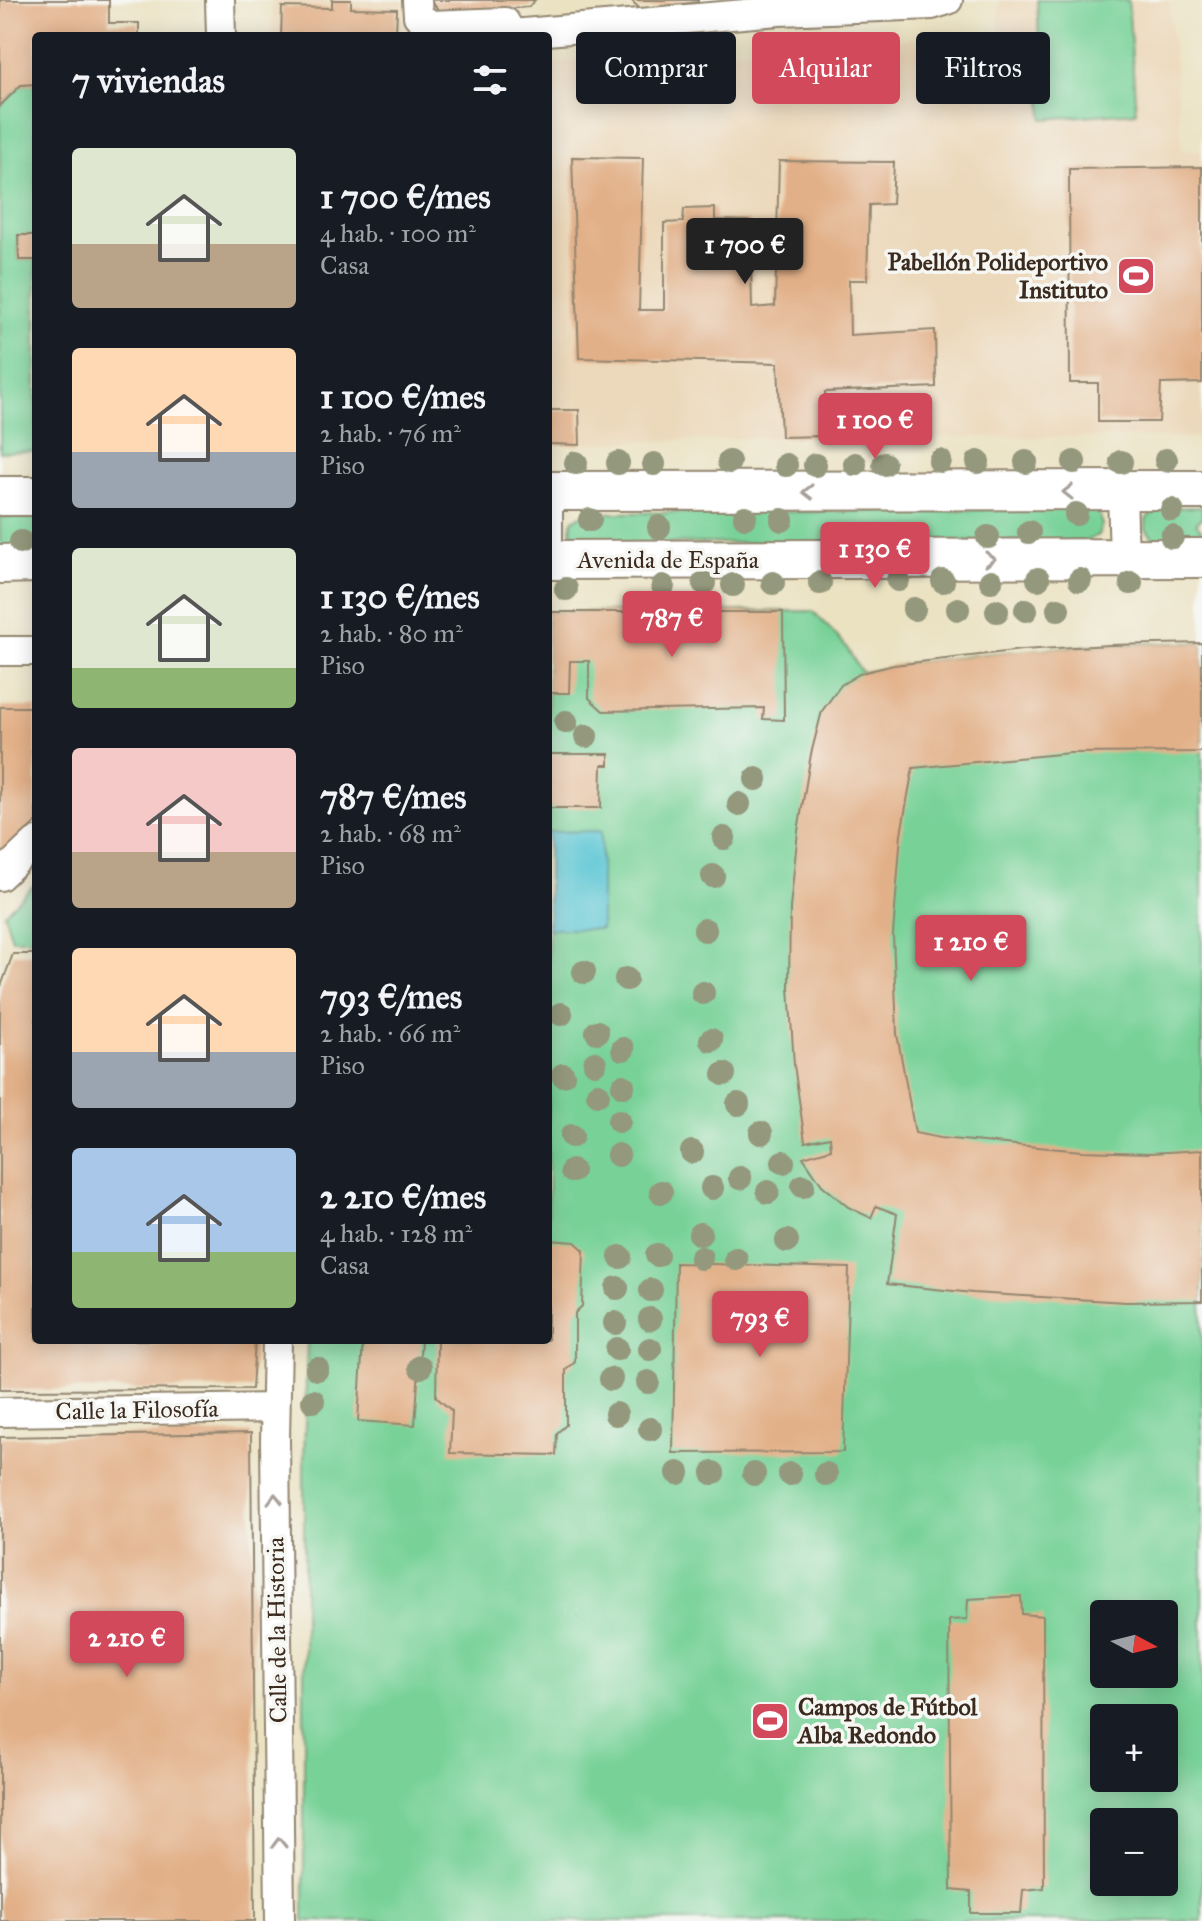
<!DOCTYPE html>
<html lang="es">
<head>
<meta charset="utf-8">
<style>
  :root { --surface:#171b24; --page:#20242c; --text:#f1f3f6; --muted:#9ea1a6; --accent:#d1495b }
  body { margin:0; font-family:"IM FELL Great Primer",serif; background:var(--page); color:var(--text); height:100vh; display:flex; flex-direction:column; font-size:30px; white-space:nowrap }
  * { box-sizing:border-box; margin:0 }
  p { font-size:26px; color:var(--muted) }
  .icon { flex:none; width:44px; height:44px; fill:none; stroke:currentColor; stroke-width:2; stroke-linecap:round; stroke-linejoin:round }
  .map { position:relative; flex:1; overflow:hidden }
  .panel { position:absolute; left:32px; top:32px; width:520px; height:1312px; display:flex; flex-direction:column; background:var(--surface); border-radius:8px; box-shadow:0 4px 20px #0003 }
  .panel>* { flex:none }
  .hud { position:absolute; left:576px; top:32px; width:506px; height:72px; display:flex; gap:16px }
  .needle { width:52px; rotate:97deg }
  .controls { position:absolute; left:1090px; top:1600px; display:grid; gap:16px }
  .controls a { display:grid; place-items:center; width:88px; height:88px; border-radius:8px; background:var(--surface); box-shadow:0 4px 20px #0003; font-size:40px }
  .price { position:absolute; translate:-50% -68px; padding:0 18px; border-radius:8px; background:var(--accent); color:#fff; font-size:26px; line-height:52px; filter:drop-shadow(0 2px 4px #0008) }
  .price::after { content:''; position:absolute; left:50%; top:48px; width:24px; height:18px; margin-left:-12px; background:inherit; clip-path:polygon(0 0,100% 0,50% 100%) }
  .price.current { background:#222; color:#fff }
  ul { padding:0; list-style:none }
  li { display:flex; align-items:center; gap:24px; height:200px; padding:0 40px }
  li span { display:grid; place-items:center; flex:none; width:224px; height:160px; border-radius:8px; color:#555 }
  li>.icon { margin-inline-start:auto }
  span .icon { width:96px; height:96px; fill:#fffc; stroke-width:1 }
  li b { font-size:34px }
  h2 { display:flex; justify-content:space-between; align-items:center; height:96px; padding:0 40px; font-size:34px }
  .chip { padding:0 28px; border-radius:8px; background:var(--surface); box-shadow:0 4px 20px #0003; font-size:28px; line-height:72px }
  .chip.current { background:var(--accent); color:#fff }
  .map>svg:first-child { display:block }
  .built { fill:#ecd8ba }
  .green { fill:#78d298; stroke:#5a7e5b; stroke-width:2; fill-rule:evenodd }
  .water { fill:#5ac6d4; stroke:#4a7879; stroke-width:2 }
  .building { fill:#e2b088 }
  .lines { fill:none; stroke-linecap:round; stroke-linejoin:round }
  .street-casing { stroke:#938670; stroke-width:32 }
  .secondary-casing { stroke:#938670; stroke-width:42 }
  .street { stroke:#fff; stroke-width:28 }
  .secondary { stroke:#fff; stroke-width:38 }
  .tree { fill:#94987c }
  .oneway { stroke:#a79f9a }
  .labels { text-anchor:middle; dominant-baseline:central; stroke-width:7; stroke-linejoin:round; paint-order:stroke }
  .poi-label { font-size:24px; font-weight:bold; fill:#3b2a1e; stroke:#f6f6f2; text-anchor:end }
  .street-label { font-size:24px; fill:#3b2a1e; stroke:#f6f6f2 }
</style>
</head>
<body>
<div class="map">
<svg width="1202" height="1921" viewBox="0 0 1202 1921">
  <rect width="100%" height="100%" fill="#f6f6f2"/>
  <filter id="ink" filterUnits="userSpaceOnUse"><feTurbulence type="fractalNoise" baseFrequency=".0125" numOctaves="2"/><feDisplacementMap in="SourceGraphic" scale="16" xChannelSelector="R" yChannelSelector="G"/><feConvolveMatrix kernelMatrix="1 2 1 2 8 2 1 2 1" color-interpolation-filters="sRGB"/></filter>
  <filter id="wash" filterUnits="userSpaceOnUse"><feTurbulence type="fractalNoise" baseFrequency=".006" numOctaves="4" result="noise"/><feDisplacementMap in="SourceGraphic" scale="32" xChannelSelector="R" yChannelSelector="G"/><feGaussianBlur stdDeviation="1.8" result="paint"/><feColorMatrix in="noise" values="0 0 0 0 0 0 0 0 0 0 0 0 0 0 0 0 0 1.4 0 .05"/><feComposite in="paint" operator="in"/></filter>
  <g filter="url(#wash)">
    <rect width="100%" height="100%" fill="#ebe2c2"/>
    <path class="built" d="M272 0H403L405 36H272Z
      M998 0H1169L1182 150 1202 151V438L827 436 548 444V63L999 32Z"/>
    <path class="green" d="M1037 0H1128L1136 112 1043 119Z
      M36 84V235L18 236 19 260H36V451L0 452V106L21 85Z
      M1087 506 1098 511 1102 525 1098 535 1087 541 580 544C572 538 569 530 573 520L585 513 927 511Z
      M1202 507V518L1196 523 1202 531V540L1154 539 1146 529V520L1155 508Z
      M0 517H36V547L0 548Z
      M813 611 845 645 862 673C900 663 938 660 976 655 1051 647 1127 642 1202 643V1921H304V1463L307 1340H548V612ZM1104 1614H1164V1674H1104ZM1104 1718H1164V1778H1104ZM1104 1822H1164V1882H1104Z
      M36 883V939H12L4 913Z"/>
    <path class="water" d="M601 831V929H548V832Z"/>
    <g id="blocks">
      <path class="building" d="M0 0H109V23H139V36H36V84L21 85 0 106Z
        M332 0H351V8L397 9 396 36H281L282 7 332 8Z
        M429 0H535L529 7 443 14Z
        M631 0H698V2L640 9Z
        M572 157 643 158 639 310H664V223L683 222 684 209 715 208V220L750 221 752 308 775 306 779 161 894 162 892 204 869 205 867 280H849L850 335 935 330 936 387 825 392 827 436 781 437 778 363 579 358Z
        M1202 167V383L1161 384 1159 422H1098V383H1070L1069 169Z
        M18 235H36V260H19Z
        M548 410H579L580 445 548 444Z
        M548 612H783L784 720 763 719 764 708 603 711 589 698V661H570L569 693H548Z
        M1202 643V752L1070 753 913 768 901 834 893 934 897 1034 915 1133 940 1138 1082 1151 1149 1153 1202 1150V1301L1126 1302 973 1293 887 1284 897 1214 876 1206 871 1218 848 1207 822 1185 803 1157 831 1149 830 1137 805 1142 794 1065 789 987 790 908 798 831 811 754 822 711 841 685 861 673 894 665 1022 650 1110 645Z
        M0 707H36V822L0 856Z
        M548 754H609V765H602L601 808H548Z
        M13 954H36V1340H255L252 1389 0 1390V989Z
        M548 1240 575 1242 584 1250 582 1306 575 1313V1362L566 1370V1425L557 1433 556 1455 450 1453 452 1411 436 1397 437 1340H548Z
        M676 1263 849 1268 843 1452 673 1453Z
        M363 1340H421L415 1425 358 1421Z
        M251 1433 255 1921H0V1437Z
        M1021 1596 1022 1614 1043 1616 1044 1888 1023 1890 1021 1913H971V1892L951 1890 949 1620 967 1619 968 1599Z"/>
    </g>
  </g>
  <g filter="url(#ink)">
    <use href="#blocks" fill-opacity="0" stroke="#938670" stroke-width="2"/>
    <g class="lines">
      <defs>
        <path id="street" d="M220 0 221 36
          M417 0 418 16 431 25 505 22 512 34
          M512 34 779 11 932 5 948 0
          M548 491V560
          M1122 492 1124 559
          M0 651H36
          M0 876 36 842
          M277 1340 275 1440 280 1921
          M0 1412 275 1408"/>
        <path id="secondary" d="M548 491 1202 490
          M0 496H36
          M548 560 1202 558
          M0 564 36 563"/>
      </defs>
      <use href="#street" class="street-casing"/>
      <use href="#secondary" class="secondary-casing"/>
      <use href="#street" class="street"/>
      <use href="#secondary" class="secondary"/>
    </g>
    <g class="tree">
      <circle cx="1166" cy="460" r="12"/>
      <circle cx="940" cy="461" r="12"/>
      <circle cx="729" cy="462" r="12"/>
      <circle cx="978" cy="462" r="12"/>
      <circle cx="1026" cy="462" r="12"/>
      <circle cx="1074" cy="462" r="12"/>
      <circle cx="1121" cy="462" r="12"/>
      <circle cx="576" cy="463" r="12"/>
      <circle cx="618" cy="463" r="12"/>
      <circle cx="654" cy="464" r="12"/>
      <circle cx="855" cy="464" r="12"/>
      <circle cx="884" cy="464" r="12"/>
      <circle cx="786" cy="465" r="12"/>
      <circle cx="815" cy="465" r="12"/>
      <circle cx="1172" cy="510" r="12"/>
      <circle cx="1076" cy="514" r="12"/>
      <circle cx="745" cy="517" r="12"/>
      <circle cx="590" cy="520" r="12"/>
      <circle cx="782" cy="520" r="12"/>
      <circle cx="659" cy="527" r="12"/>
      <circle cx="1029" cy="532" r="12"/>
      <circle cx="988" cy="537" r="12"/>
      <circle cx="1172" cy="537" r="12"/>
      <circle cx="856" cy="539" r="12"/>
      <circle cx="21" cy="542" r="12"/>
      <circle cx="1038" cy="579" r="12"/>
      <circle cx="898" cy="580" r="12"/>
      <circle cx="1080" cy="580" r="12"/>
      <circle cx="943" cy="581" r="12"/>
      <circle cx="991" cy="581" r="12"/>
      <circle cx="704" cy="583" r="12"/>
      <circle cx="773" cy="583" r="12"/>
      <circle cx="820" cy="583" r="12"/>
      <circle cx="1131" cy="583" r="12"/>
      <circle cx="733" cy="585" r="12"/>
      <circle cx="663" cy="586" r="12"/>
      <circle cx="566" cy="589" r="12"/>
      <circle cx="914" cy="609" r="12"/>
      <circle cx="958" cy="609" r="12"/>
      <circle cx="1058" cy="609" r="12"/>
      <circle cx="1026" cy="610" r="12"/>
      <circle cx="997" cy="611" r="12"/>
      <circle cx="566" cy="722" r="12"/>
      <circle cx="586" cy="736" r="12"/>
      <circle cx="756" cy="779" r="12"/>
      <circle cx="739" cy="804" r="12"/>
      <circle cx="724" cy="838" r="12"/>
      <circle cx="713" cy="876" r="12"/>
      <circle cx="705" cy="930" r="12"/>
      <circle cx="584" cy="972" r="12"/>
      <circle cx="626" cy="979" r="12"/>
      <circle cx="703" cy="993" r="12"/>
      <circle cx="561" cy="1014" r="12"/>
      <circle cx="597" cy="1032" r="12"/>
      <circle cx="711" cy="1040" r="12"/>
      <circle cx="623" cy="1049" r="12"/>
      <circle cx="595" cy="1063" r="12"/>
      <circle cx="724" cy="1074" r="12"/>
      <circle cx="563" cy="1075" r="12"/>
      <circle cx="623" cy="1086" r="12"/>
      <circle cx="598" cy="1094" r="12"/>
      <circle cx="738" cy="1104" r="12"/>
      <circle cx="619" cy="1121" r="12"/>
      <circle cx="761" cy="1133" r="12"/>
      <circle cx="572" cy="1136" r="12"/>
      <circle cx="692" cy="1152" r="12"/>
      <circle cx="618" cy="1155" r="12"/>
      <circle cx="783" cy="1162" r="12"/>
      <circle cx="572" cy="1171" r="12"/>
      <circle cx="740" cy="1178" r="12"/>
      <circle cx="803" cy="1186" r="12"/>
      <circle cx="712" cy="1188" r="12"/>
      <circle cx="661" cy="1192" r="12"/>
      <circle cx="768" cy="1192" r="12"/>
      <circle cx="700" cy="1234" r="12"/>
      <circle cx="787" cy="1241" r="12"/>
      <circle cx="657" cy="1255" r="12"/>
      <circle cx="620" cy="1257" r="12"/>
      <circle cx="701" cy="1258" r="12"/>
      <circle cx="736" cy="1259" r="12"/>
      <circle cx="617" cy="1288" r="12"/>
      <circle cx="651" cy="1290" r="12"/>
      <circle cx="650" cy="1319" r="12"/>
      <circle cx="615" cy="1323" r="12"/>
      <circle cx="617" cy="1349" r="12"/>
      <circle cx="650" cy="1349" r="12"/>
      <circle cx="420" cy="1367" r="12"/>
      <circle cx="317" cy="1369" r="12"/>
      <circle cx="611" cy="1379" r="12"/>
      <circle cx="648" cy="1382" r="12"/>
      <circle cx="313" cy="1401" r="12"/>
      <circle cx="616" cy="1414" r="12"/>
      <circle cx="650" cy="1429" r="12"/>
      <circle cx="678" cy="1473" r="12"/>
      <circle cx="713" cy="1473" r="12"/>
      <circle cx="754" cy="1474" r="12"/>
      <circle cx="790" cy="1474" r="12"/>
      <circle cx="826" cy="1474" r="12"/>
    </g>
    <defs><path id="oneway-chevron" d="M-2-3.5L2.5 0L-2 3.5" fill="none" stroke-width="1.6" stroke-linecap="round" stroke-linejoin="round" transform="scale(2)"/></defs>
    <g class="oneway">
      <use href="#oneway-chevron" transform="translate(808 492) rotate(180)"/>
      <use href="#oneway-chevron" transform="translate(1068 492) rotate(180)"/>
      <use href="#oneway-chevron" transform="translate(990 559)"/>
      <use href="#oneway-chevron" transform="translate(275 1499) rotate(-91)"/>
      <use href="#oneway-chevron" transform="translate(279 1843) rotate(-91)"/>
    </g>
  </g>
  <defs>
    <symbol id="stadium-square" viewBox="-11 -11 22 22"><rect x="-9" y="-9" width="18" height="18" rx="4" fill="#d1495b" stroke="#f6f6f2"/><path d="M0-5a6.5 5 0 1 0 0 10a6.5 5 0 1 0 0-10ZM-3.5-1.8h7v3.6h-7Z" fill="#fff"/></symbol>
  </defs>
  <g fill-rule="evenodd">
    <use href="#stadium-square" x="1114" y="254" width="44" height="44"/>
    <use href="#stadium-square" x="748" y="1699" width="44" height="44"/>
  </g>
  <g class="labels">
    <g class="poi-label">
      <text x="1108" y="262">Pabellón Polideportivo<tspan x="1108" dy="28">Instituto</tspan></text>
      <text x="798" y="1707" text-anchor="start">Campos de Fútbol<tspan x="798" dy="28">Alba Redondo</tspan></text>
    </g>
    <g class="street-label">
      <text x="668" y="560">Avenida de España</text>
      <text transform="translate(137 1410) rotate(-1)">Calle la Filosofía</text>
      <text transform="translate(277 1630) rotate(-91)">Calle de la Historia</text>
    </g>
  </g>
</svg>
<div class="controls">
<a><svg class="needle" viewBox="-14 -14 28 28"><path d="M0-13l5 13h-10z" fill="#e53935"/><path d="M0 13l5-13h-10z" fill="#9ea1a6"/></svg></a>
<a>+</a>
<a>−</a>
</div>
<b class="price current" style="left:745px;top:286px">1 700 €</b>
<b class="price" style="left:875px;top:461px">1 100 €</b>
<b class="price" style="left:875px;top:590px">1 130 €</b>
<b class="price" style="left:672px;top:659px">787 €</b>
<b class="price" style="left:971px;top:983px">1 210 €</b>
<b class="price" style="left:760px;top:1359px">793 €</b>
<b class="price" style="left:127px;top:1679px">2 210 €</b>
<div class="hud">
<a class="chip">Comprar</a>
<a class="chip current">Alquilar</a>
<a class="chip">Filtros</a>
</div>
<section class="panel">
<h2>7 viviendas<svg class="icon" aria-label="filters" viewBox="0 0 24 24"><path d="M4 7h16M4 17h16"/><circle cx="9" cy="7" r="2"/><circle cx="15" cy="17" r="2"/></svg></h2>
<ul>
<li><span style="background:linear-gradient(#dfe7d0 60%,#b9a48a 0)"><svg class="icon" aria-label="home" viewBox="0 0 24 24"><path d="M3 11l9-7 9 7M6 9v11h12V9"/></svg></span><div><b>1 700 €/mes</b><p>4 hab. · 100 m²</p><p>Casa</p></div></li>
<li><span style="background:linear-gradient(#ffd9b3 65%,#9aa5b1 0)"><svg class="icon" aria-label="home" viewBox="0 0 24 24"><path d="M3 11l9-7 9 7M6 9v11h12V9"/></svg></span><div><b>1 100 €/mes</b><p>2 hab. · 76 m²</p><p>Piso</p></div></li>
<li><span style="background:linear-gradient(#dfe7d0 75%,#8fb573 0)"><svg class="icon" aria-label="home" viewBox="0 0 24 24"><path d="M3 11l9-7 9 7M6 9v11h12V9"/></svg></span><div><b>1 130 €/mes</b><p>2 hab. · 80 m²</p><p>Piso</p></div></li>
<li><span style="background:linear-gradient(#f6c9c9 65%,#b9a48a 0)"><svg class="icon" aria-label="home" viewBox="0 0 24 24"><path d="M3 11l9-7 9 7M6 9v11h12V9"/></svg></span><div><b>787 €/mes</b><p>2 hab. · 68 m²</p><p>Piso</p></div></li>
<li><span style="background:linear-gradient(#ffd9b3 65%,#9aa5b1 0)"><svg class="icon" aria-label="home" viewBox="0 0 24 24"><path d="M3 11l9-7 9 7M6 9v11h12V9"/></svg></span><div><b>793 €/mes</b><p>2 hab. · 66 m²</p><p>Piso</p></div></li>
<li><span style="background:linear-gradient(#a9c7e8 65%,#8fb573 0)"><svg class="icon" aria-label="home" viewBox="0 0 24 24"><path d="M3 11l9-7 9 7M6 9v11h12V9"/></svg></span><div><b>2 210 €/mes</b><p>4 hab. · 128 m²</p><p>Casa</p></div></li>
</ul>
</section>
</div>
</body>
</html>
